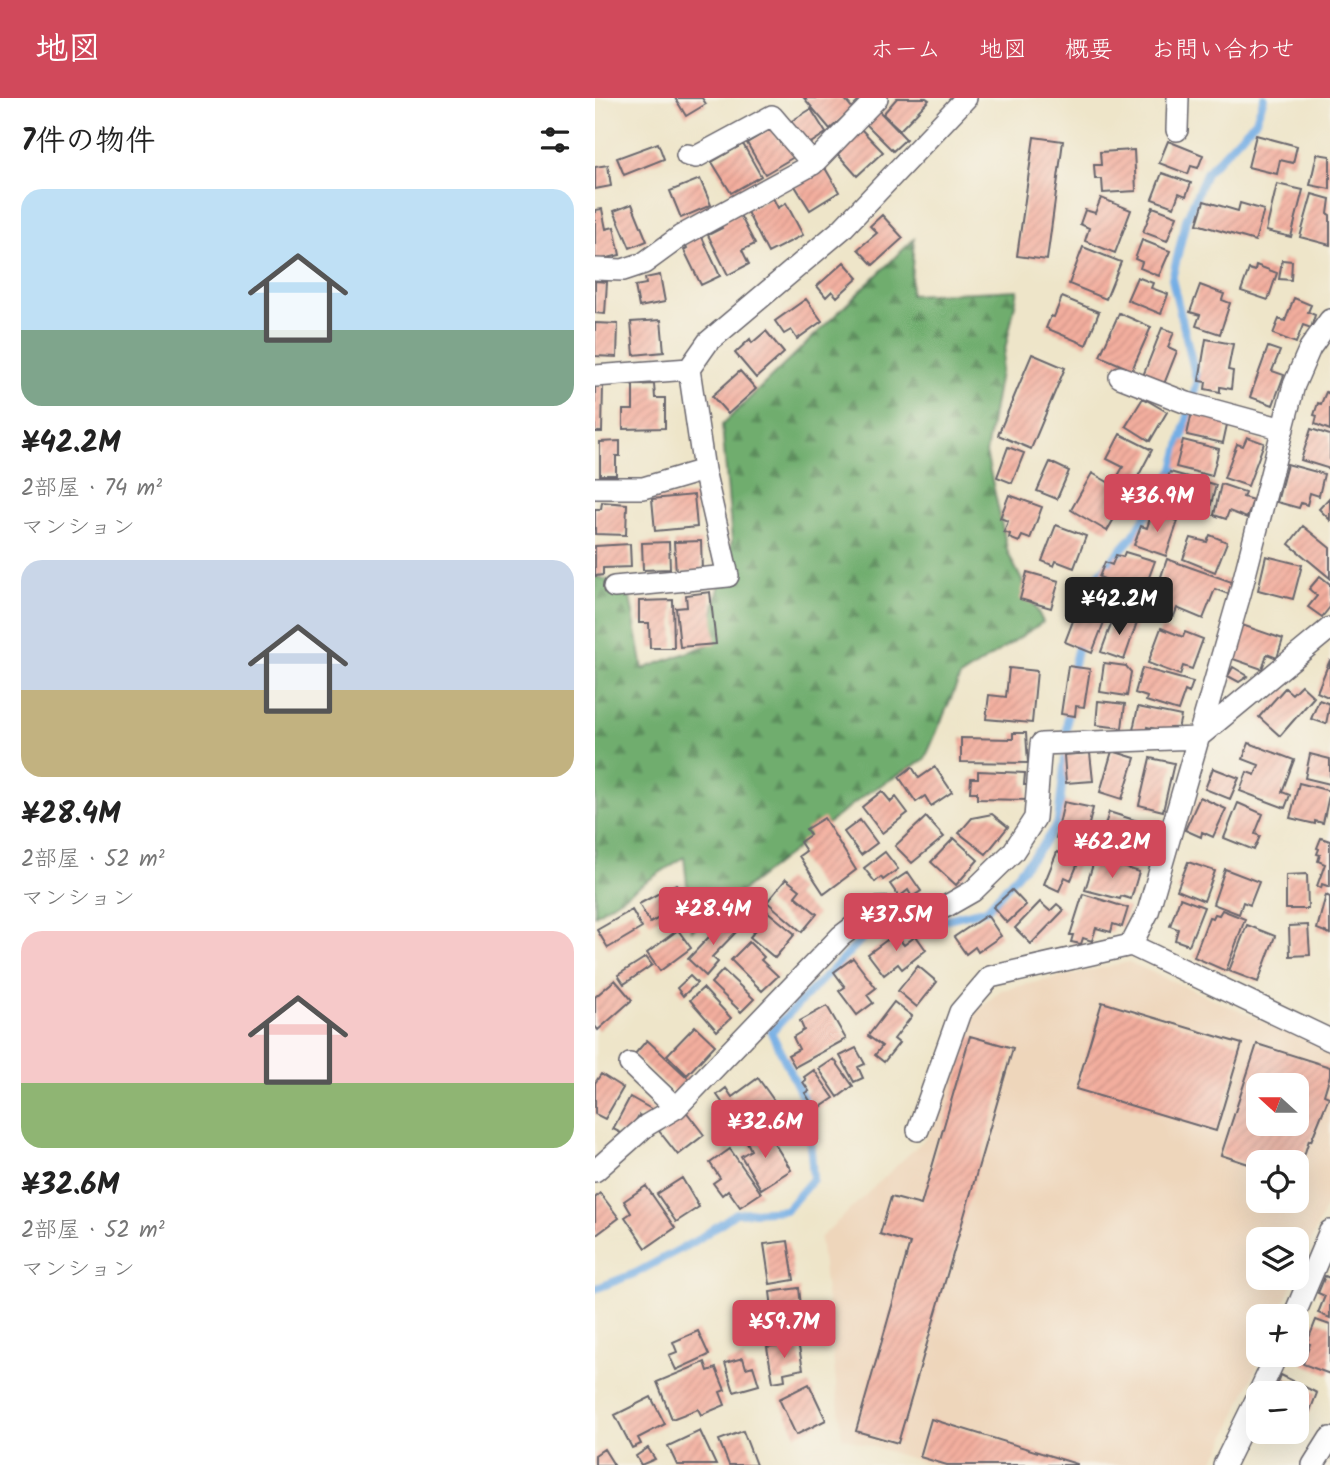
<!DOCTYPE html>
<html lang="ja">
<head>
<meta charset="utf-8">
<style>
  :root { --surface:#fff; --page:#f6f6f6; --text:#222; --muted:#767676; --accent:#d1495b }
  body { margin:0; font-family:Kalam,"Klee One",sans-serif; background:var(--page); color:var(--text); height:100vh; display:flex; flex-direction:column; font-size:26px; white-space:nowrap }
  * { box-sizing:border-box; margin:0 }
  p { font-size:23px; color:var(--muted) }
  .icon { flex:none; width:38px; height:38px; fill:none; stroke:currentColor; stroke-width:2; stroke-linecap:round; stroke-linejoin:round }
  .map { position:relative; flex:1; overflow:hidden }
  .side { display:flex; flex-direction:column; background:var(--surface); width:595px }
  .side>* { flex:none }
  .needle { width:46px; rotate:291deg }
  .buttons { position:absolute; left:651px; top:975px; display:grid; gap:14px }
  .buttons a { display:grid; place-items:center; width:63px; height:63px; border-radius:14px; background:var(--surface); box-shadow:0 7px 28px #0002; font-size:35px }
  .price { position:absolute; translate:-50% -60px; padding:0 16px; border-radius:7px; background:var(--accent); color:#fff; font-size:23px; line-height:46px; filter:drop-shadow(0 2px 4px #0008) }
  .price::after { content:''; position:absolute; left:50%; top:42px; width:21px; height:16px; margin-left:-10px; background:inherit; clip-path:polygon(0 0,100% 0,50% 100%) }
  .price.selected { background:#222; color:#fff }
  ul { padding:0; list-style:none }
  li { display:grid; align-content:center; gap:14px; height:371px; padding:0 21px }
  li span { display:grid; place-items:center; height:217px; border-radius:21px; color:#555 }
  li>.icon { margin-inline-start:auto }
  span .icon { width:126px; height:126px; fill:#fffc; stroke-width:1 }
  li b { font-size:30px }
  h2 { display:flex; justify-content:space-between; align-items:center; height:84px; padding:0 21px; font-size:30px }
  header { display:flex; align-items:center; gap:42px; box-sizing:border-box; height:98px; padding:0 35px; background:var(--accent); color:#fff }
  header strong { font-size:33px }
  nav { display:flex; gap:38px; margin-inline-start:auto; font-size:24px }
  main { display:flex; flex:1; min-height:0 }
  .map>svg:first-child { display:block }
  .built { fill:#eed6bb; fill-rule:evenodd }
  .forest { fill:url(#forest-firs); stroke:#486854; stroke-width:2 }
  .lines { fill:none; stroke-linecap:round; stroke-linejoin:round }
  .stream { stroke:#74aee5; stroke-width:8 }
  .building { fill:url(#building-hatch); fill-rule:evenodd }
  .street-casing { stroke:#69666d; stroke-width:24 }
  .street { stroke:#fff; stroke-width:21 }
</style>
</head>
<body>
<header>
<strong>地図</strong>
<nav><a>ホーム</a><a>地図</a><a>概要</a><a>お問い合わせ</a></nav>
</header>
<main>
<section class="side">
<h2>7件の物件<svg class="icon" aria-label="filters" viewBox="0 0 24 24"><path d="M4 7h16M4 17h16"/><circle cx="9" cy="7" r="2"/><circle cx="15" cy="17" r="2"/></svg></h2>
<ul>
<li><span style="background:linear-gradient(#bfe0f5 65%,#7fa58c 0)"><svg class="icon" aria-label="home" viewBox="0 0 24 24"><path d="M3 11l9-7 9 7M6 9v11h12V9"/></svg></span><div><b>¥42.2M</b><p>2部屋 · 74 m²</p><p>マンション</p></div></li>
<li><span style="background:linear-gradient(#c9d6e8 60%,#c2b280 0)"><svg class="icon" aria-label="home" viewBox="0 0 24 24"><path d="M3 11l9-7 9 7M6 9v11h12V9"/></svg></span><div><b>¥28.4M</b><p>2部屋 · 52 m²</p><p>マンション</p></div></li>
<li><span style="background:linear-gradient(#f6c9c9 70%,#8fb573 0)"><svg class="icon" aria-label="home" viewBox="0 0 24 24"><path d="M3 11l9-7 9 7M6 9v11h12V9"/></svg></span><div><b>¥32.6M</b><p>2部屋 · 52 m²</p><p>マンション</p></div></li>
</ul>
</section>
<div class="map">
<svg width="735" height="1367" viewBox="0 0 735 1367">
  <defs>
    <pattern id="forest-firs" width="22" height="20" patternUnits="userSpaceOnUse" patternTransform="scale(1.75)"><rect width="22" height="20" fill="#6fad6e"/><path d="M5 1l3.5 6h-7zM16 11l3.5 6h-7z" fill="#5b8c5c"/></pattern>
    <pattern id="building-hatch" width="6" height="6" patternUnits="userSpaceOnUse" patternTransform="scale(1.75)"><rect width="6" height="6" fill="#f3ae9e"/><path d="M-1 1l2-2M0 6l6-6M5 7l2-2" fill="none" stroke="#d09589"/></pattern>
  </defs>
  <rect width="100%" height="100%" fill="#f7f3e8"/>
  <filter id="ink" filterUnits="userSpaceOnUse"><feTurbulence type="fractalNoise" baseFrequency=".0143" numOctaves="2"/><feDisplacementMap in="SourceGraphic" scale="14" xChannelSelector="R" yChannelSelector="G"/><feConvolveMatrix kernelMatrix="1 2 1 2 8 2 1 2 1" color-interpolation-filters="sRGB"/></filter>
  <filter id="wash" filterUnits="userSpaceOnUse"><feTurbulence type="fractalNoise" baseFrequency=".00686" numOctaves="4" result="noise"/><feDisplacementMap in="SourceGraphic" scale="28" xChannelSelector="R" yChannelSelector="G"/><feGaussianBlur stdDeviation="1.57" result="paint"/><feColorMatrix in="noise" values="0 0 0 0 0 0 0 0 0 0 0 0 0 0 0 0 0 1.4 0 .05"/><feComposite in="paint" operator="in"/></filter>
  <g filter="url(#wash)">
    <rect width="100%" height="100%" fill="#eee5c9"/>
    <path class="built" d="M534 864 731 951 735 955V1099L702 1176V1141H663V1180H700L683 1218H663V1256L667 1257 627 1349 616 1367H337L247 1339 225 1140 333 1038 378 917 406 892ZM663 987H702V1026H663ZM663 1064H702V1102H663Z"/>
    <path class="forest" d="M319 141 315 197 423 192 404 280 391 355 413 455 448 524 365 579 330 661 271 696 97 832 89 759 0 817V478L33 488 48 571 113 547 120 504 137 443 127 327Z"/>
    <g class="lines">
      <path class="stream" d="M492 514 500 481 538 438 579 371 602 284 577 181 591 122 611 75 661 22 669 0
        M476 578 485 540
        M471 644 473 608
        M0 1191 41 1175 102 1142 141 1115 191 1112 218 1081 213 1010 176 934 273 835 341 824 392 811 447 748 463 724 470 661"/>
    </g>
    <g id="blocks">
      <path class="building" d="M80 0H107L111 6 91 18Z
        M209 0H249L258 11 235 31Z
        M302 0H331L334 2 305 32 288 16Z
        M216 11 231 35 211 48 195 24Z
        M282 11 311 41 298 53 269 24Z
        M264 29 288 54 262 78 239 52Z
        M177 30 185 45 189 42 199 59 170 76 152 45Z
        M661 37 702 48 698 65 685 62 682 76 653 69Z
        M439 39 468 43 452 162 422 158Z
        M573 43 608 57 603 70 596 68 593 76 564 65Z
        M63 45 69 61 29 77 22 60Z
        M148 46 166 78 136 95 117 64Z
        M539 52 541 93 508 95 507 81H500L499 67H506L505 54Z
        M722 56 735 58V91L715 87Z
        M13 67 16 88 0 91V69Z
        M230 70 244 94 215 112 200 88Z
        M567 75 596 85 591 98 584 95 579 109 557 101Z
        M105 81 116 107 86 120 75 93Z
        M682 86 708 92 696 139 671 133Z
        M717 96 735 101 733 116 735 117V147L705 139Z
        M177 98 183 110 191 105 208 137 173 155 151 112Z
        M506 100 536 112 520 155 490 143 494 130 485 126 490 112 500 115Z
        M609 103 643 113 645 105 669 112 660 143 602 126Z
        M37 106 52 143 35 150 19 113Z
        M558 109 582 118 572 143 548 134Z
        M7 111 11 131 19 129 25 157 0 163V112Z
        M144 115 160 146 147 152 154 166 133 177 113 137 127 130 124 124Z
        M287 117 308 140 278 167 263 151 282 135 275 128Z
        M106 137 125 178 106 187 89 152 92 150 90 145Z
        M547 142 575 153 564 178 545 170 547 164 540 161Z
        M488 149 526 164 511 201 474 186Z
        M687 162 697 163 696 182 684 181Z
        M249 164 263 180 242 199 237 193 231 199 222 188Z
        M661 167 682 175 673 202 646 193 654 171 660 173Z
        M65 177 70 204 44 209 40 188 51 186 50 180Z
        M542 179 558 185 556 190 573 196 566 216 532 202Z
        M0 183 12 184 10 216 0 215Z
        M605 187 629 196 627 202 635 205 625 236 601 228 605 217 595 214Z
        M467 199 504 214 491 247 451 230 456 218 459 219Z
        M699 200 716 207 713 214 720 217 716 230 708 227 701 245 678 236 684 221 690 223Z
        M211 201 227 223 202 241 196 232 189 236 180 223Z
        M524 215 556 229 537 272 505 258Z
        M66 222 69 254 39 257 36 224Z
        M0 225 23 226 22 259 0 258Z
        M567 230 579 234 573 249 582 253 569 286 548 278Z
        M171 233 189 255 161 280 140 255 155 241 157 245Z
        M611 241 638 246 633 272 638 273 636 291 625 289V294L610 291 611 284 604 283Z
        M673 249 685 253 677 273 689 277 678 307 655 299Z
        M437 256 470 270 436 351 403 337Z
        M145 273 161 291 133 316 117 298Z
        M59 286 60 300H70V330L28 331V312H38V287Z
        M0 288H8L7 334H0Z
        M731 294 735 296V332L720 326 722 318 719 317 723 305 726 306Z
        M548 300 572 314 555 343 531 328Z
        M597 314 633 322 628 345 592 337Z
        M716 331 735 337V371L706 362Z
        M525 336 557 352 536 392 520 383 528 369 512 361Z
        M652 339 669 345 653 388 629 380 642 346 648 348Z
        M588 342 624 351 617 378 581 369Z
        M25 343V358H21V377H5V344Z
        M413 349 429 355 417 385 402 379Z
        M455 364 474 373 462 401 442 393Z
        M692 366 729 376 724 398 715 395 712 407 706 405 704 410 682 404Z
        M575 374 621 387 613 418 592 410V407L579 401 582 391 570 387Z
        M497 375 525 391 521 397 525 399 515 417 520 419 512 433 476 412Z
        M626 386 650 394 648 399 658 402 652 420 634 413 631 421 619 417Z
        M99 397 102 429 60 433 57 401Z
        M414 397 447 409 435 441 427 438 424 444 414 440 415 436 409 434 413 423 405 420Z
        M735 399V422L724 411Z
        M7 404 32 406 31 437 0 436V411H6Z
        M557 414 583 423 571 458 539 447 546 428 552 430Z
        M461 427 491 438 479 470 461 463 459 468 447 463Z
        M708 428 735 450V480L694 446Z
        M615 437 632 444 620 474 588 461 596 440 612 444Z
        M106 443 107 473 81 474 79 444Z
        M74 444 75 471 48 472 47 445Z
        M35 446 36 469 8 470V477L0 478V448Z
        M530 454 560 463 547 498 522 489 521 492 509 487 512 482 504 479 510 464 517 467 521 457 528 459Z
        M671 458 707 467 698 501 663 492Z
        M572 461 637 484 633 496 620 491 608 521 582 510 579 518 556 508Z
        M432 474 464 483 456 510 425 501Z
        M725 478 735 486V509L727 519 713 509 722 498 714 491Z
        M115 494 121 546 85 549 81 510 92 509 91 497Z
        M78 502 79 550H55L54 525H44V503Z
        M486 502 503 508 498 520 509 524 497 555 470 544Z
        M520 516 542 524 529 562 506 554Z
        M647 527 688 541 682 560 672 556 667 571 635 560Z
        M566 530 588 539 590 534 608 541 597 571 588 568 585 577 553 565Z
        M735 562V600L722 594Z
        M509 565 531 568 536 574 532 598 505 594Z
        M473 568 495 571 489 609 481 608 480 618 466 616Z
        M638 569 653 578 644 584 633 578Z
        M414 570 442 573 437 625 391 621 394 597 411 599Z
        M547 570 598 584 594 595 590 593 583 613 551 603 552 599 540 595Z
        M706 587 719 599 685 638 664 619 690 590 697 596Z
        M724 602 735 606 731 626 716 621Z
        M503 603 530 606 527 630 501 627Z
        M543 609 586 618 583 631 575 634 552 629 551 635 538 632Z
        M418 635H431L433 665 366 664V640L418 641Z
        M654 645 699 662 687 694 695 697 690 710 645 693 652 674 660 677 664 667 648 661Z
        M517 653 540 660 527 701 505 694Z
        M495 655 498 683 471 685 469 657Z
        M715 656 735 661V686L710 680Z
        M555 660 579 665 568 713 544 707Z
        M317 669 324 680 340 669 357 694 336 708 330 698 321 704 304 679Z
        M618 670 644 680 635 701 610 691Z
        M383 673 430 675 429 687H433L432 702 382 701V694H375L376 680H383Z
        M704 685 735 693 728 725 720 723V726L695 720Z
        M287 693 296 704 301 699 313 715 287 735 267 709Z
        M605 699 631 711 618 739 607 734 606 739 590 732Z
        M469 704 498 710 489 746 461 740Z
        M643 705 668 716 660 736 665 738 659 752 629 740Z
        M514 714 552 726 548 739 556 742 552 755 546 753 542 766 502 753Z
        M397 716 413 729 391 756 364 735 377 720Z
        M331 719 349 739 317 765 300 748Z
        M229 720 261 772 229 796 204 758 211 753 205 744 215 737 211 731Z
        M265 722 282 745 266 757 249 734Z
        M359 740 383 762 361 787 336 764Z
        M726 740 735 743V789L727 786 726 790 722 788 730 766 723 763 725 757 722 756 724 751 722 750Z
        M290 754 303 771 288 782 286 779 280 784 269 770Z
        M462 754 484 763 476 782 470 779 464 793 449 786Z
        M500 760 544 774 536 801 526 798 525 801 490 792Z
        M593 764 620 773 609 803 582 792Z
        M630 771 664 784 655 807 648 804 644 816 618 806Z
        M313 774 326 793 317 799 313 792 304 799 295 786Z
        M712 776 713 811H691V777Z
        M191 781 205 792 200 798 222 816 207 834 172 804Z
        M81 786 93 810 77 818 75 814 55 825 44 806Z
        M417 792 431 807 412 825 398 809Z
        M488 796 533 810 527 829 518 826 516 834 501 830 497 843 488 840 486 846 476 844 478 837H475Z
        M731 797 735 799V836L722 831Z
        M585 800 609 809 594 847 580 842 583 831 575 828Z
        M445 804 455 813 462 806 469 812 436 846 420 830Z
        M167 809 200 836 180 860 155 839 166 826 158 820Z
        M37 812 47 830 13 850 2 832Z
        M627 812 650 821 631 873 599 859 614 819 618 820 620 816 624 817Z
        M392 817 406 838 383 854 380 849 371 856 359 839Z
        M132 820 144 831 117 859 123 864 111 878 93 861Z
        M652 827 680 838 663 884 634 873Z
        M713 827 715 857 695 858 694 828Z
        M83 832 96 850 65 873 52 855Z
        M300 836 309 847 321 838 331 852 307 871 303 866 289 877 273 856Z
        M154 844 169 859 166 862 183 878 167 893 136 862Z
        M51 859 57 867 29 886 23 877Z
        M258 860 281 890 272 897 278 905 262 917 244 893 250 889 239 874Z
        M323 868 342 884 322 909 303 893Z
        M128 872 159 901 146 914 116 885Z
        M95 878 102 885 88 898 82 890Z
        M20 882 37 902 3 932 0 928V899Z
        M108 890 136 920 122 933 95 902Z
        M299 904 317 918 299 941 304 945 289 964 280 957 287 948 273 938Z
        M507 904 647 946 621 1033 481 991Z
        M232 908 251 941 200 969 193 957 204 951 198 939 209 932 205 923Z
        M100 928 120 947 92 977 72 957Z
        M375 938 418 950 303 1345 261 1333 315 1145 285 1136 296 1099 326 1107Z
        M52 942 94 981 81 995 39 957Z
        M662 946 735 969V977L729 997 734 999 716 1043 714 1042 702 1080V1064H663V1069L626 1057ZM663 987H702V1026H663Z
        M261 950 270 966 263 969 268 980 259 984 245 958Z
        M239 961 258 988 243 999 224 971Z
        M219 972 239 1000 221 1012 210 995 214 993 208 984 211 982 209 979Z
        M6 976 28 990 10 1021 0 1016V985Z
        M163 980 185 1011 150 1037 122 997 131 990 137 999Z
        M35 999 58 1012 52 1021 44 1017 32 1038 18 1031Z
        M90 1012 109 1037 83 1057 64 1033Z
        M171 1032 196 1072 166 1091 146 1058 156 1052 152 1044Z
        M135 1051 166 1095 145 1109 133 1092 127 1097 118 1085 125 1080 115 1065Z
        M87 1080 104 1109 81 1124 62 1096Z
        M51 1088 80 1130 51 1150 30 1119 36 1115 29 1103Z
        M5 1095 24 1120 0 1138V1100Z
        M193 1143 199 1182 175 1186 169 1146Z
        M730 1178 735 1180V1220L723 1215 730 1198 723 1195Z
        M204 1190 206 1208 201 1209 204 1231 180 1234 175 1194Z
        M721 1222 735 1227V1276L708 1266 715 1246 712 1245Z
        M103 1233 114 1257 81 1272 74 1257 82 1254 78 1244Z
        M203 1244 208 1271 189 1275 190 1282 178 1284 172 1249Z
        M148 1260 151 1270 158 1268 164 1287 139 1294 130 1265Z
        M110 1264 113 1273 121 1270 130 1292 125 1294 130 1307 106 1317 103 1311 77 1321 62 1284Z
        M686 1277 722 1295 713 1318 702 1313V1295H679Z
        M214 1286 231 1322 201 1337 184 1301Z
        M56 1299 70 1326 43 1340 46 1346 37 1350 20 1317Z
        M336 1321 482 1366V1367H352L325 1359Z
        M105 1333 121 1367H82L73 1348Z
        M148 1333 161 1367H134L124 1342Z
        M53 1350 60 1361 46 1367 41 1358Z
        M9 1351 19 1367H0V1357Z"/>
    </g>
  </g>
  <g filter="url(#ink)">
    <use href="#blocks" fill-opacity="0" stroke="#69666d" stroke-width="2"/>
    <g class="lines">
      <defs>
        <path id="street" d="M582 32 583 0
          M92 57 101 59 177 18 218 66
          M0 171 28 172 49 165 86 138 218 66 282 0
          M735 222 715 250 699 287 645 496 553 814 536 847 735 942
          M0 278 94 271 113 244 247 131 371 0
          M525 279 592 305 688 331
          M0 390H48L109 372 94 271
          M19 489 133 478 109 372
          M35 966 81 1010
          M323 1032 365 914 395 879 536 847
          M0 1073 52 1027 81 1010 246 838 283 810 350 809 378 793 418 754 440 720 446 646 602 640 735 530
          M699 1218 735 1133
          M664 1295 682 1256
          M629 1367 663 1298
          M718 1367 735 1340"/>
      </defs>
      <use href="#street" class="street-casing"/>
      <use href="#street" class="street"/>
    </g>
  </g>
</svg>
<div class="buttons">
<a><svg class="needle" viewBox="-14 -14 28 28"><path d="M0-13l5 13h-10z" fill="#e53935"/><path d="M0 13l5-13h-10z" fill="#767676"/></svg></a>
<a><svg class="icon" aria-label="locate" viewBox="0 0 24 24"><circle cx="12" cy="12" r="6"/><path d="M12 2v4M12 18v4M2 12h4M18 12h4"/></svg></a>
<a><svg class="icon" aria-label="layers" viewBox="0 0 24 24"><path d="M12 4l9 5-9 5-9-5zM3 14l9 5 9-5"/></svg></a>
<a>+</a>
<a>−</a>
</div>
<b class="price" style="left:562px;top:436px">¥36.9M</b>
<b class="price selected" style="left:524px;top:539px">¥42.2M</b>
<b class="price" style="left:517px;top:782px">¥62.2M</b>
<b class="price" style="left:118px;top:849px">¥28.4M</b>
<b class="price" style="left:301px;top:855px">¥37.5M</b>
<b class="price" style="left:170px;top:1062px">¥32.6M</b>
<b class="price" style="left:189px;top:1262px">¥59.7M</b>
</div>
</main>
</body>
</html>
